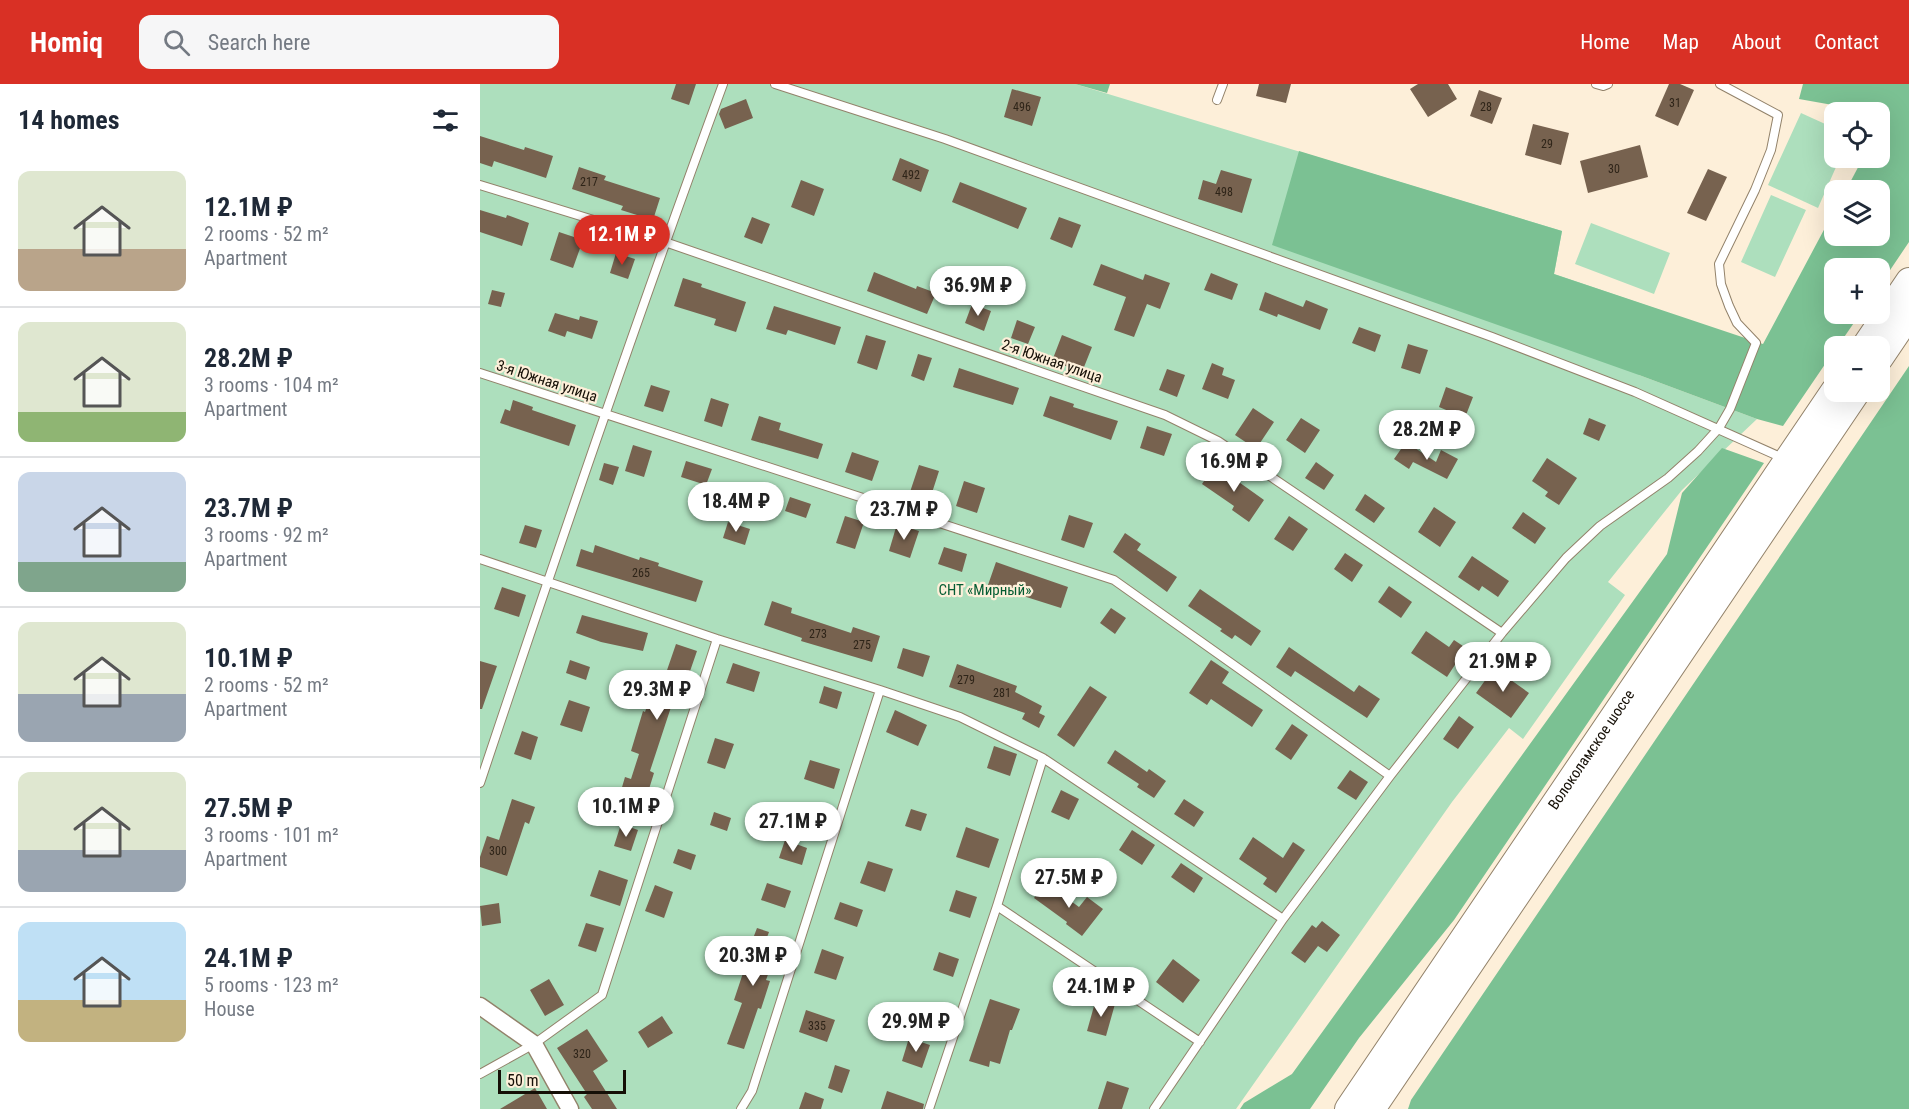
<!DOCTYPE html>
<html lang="en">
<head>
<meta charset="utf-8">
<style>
  :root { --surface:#fff; --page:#f6f6f7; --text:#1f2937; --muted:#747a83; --line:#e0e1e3; --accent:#d93025 }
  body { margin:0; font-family:"Roboto Condensed",sans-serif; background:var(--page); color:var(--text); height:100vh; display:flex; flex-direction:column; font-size:22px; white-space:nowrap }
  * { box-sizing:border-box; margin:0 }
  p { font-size:20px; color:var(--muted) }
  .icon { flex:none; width:33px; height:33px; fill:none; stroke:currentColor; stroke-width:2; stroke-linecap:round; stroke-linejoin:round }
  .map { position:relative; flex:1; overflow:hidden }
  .panel { display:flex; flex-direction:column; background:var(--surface); width:480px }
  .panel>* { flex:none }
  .buttons { position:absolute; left:1344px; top:18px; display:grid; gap:12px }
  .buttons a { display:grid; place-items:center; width:66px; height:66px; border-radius:12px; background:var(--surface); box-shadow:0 6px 24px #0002; font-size:30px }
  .scale { position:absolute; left:18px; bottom:15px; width:128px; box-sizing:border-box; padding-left:6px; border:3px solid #150f06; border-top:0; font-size:16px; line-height:21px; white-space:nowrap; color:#150f06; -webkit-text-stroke:4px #fdefd9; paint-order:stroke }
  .price { position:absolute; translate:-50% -51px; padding:0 14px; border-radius:21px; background:#fff; color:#222; font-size:20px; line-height:39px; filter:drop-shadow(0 2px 3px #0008) }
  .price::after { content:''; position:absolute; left:50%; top:36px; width:18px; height:14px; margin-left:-9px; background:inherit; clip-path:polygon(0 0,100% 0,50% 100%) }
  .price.selected { background:var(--accent); color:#fff }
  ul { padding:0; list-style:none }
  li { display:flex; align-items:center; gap:18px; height:150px; padding:0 18px }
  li+li { border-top:2px solid var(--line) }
  li span { display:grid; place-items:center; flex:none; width:168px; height:120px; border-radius:12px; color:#555 }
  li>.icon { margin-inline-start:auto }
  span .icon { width:72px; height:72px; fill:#fffc; stroke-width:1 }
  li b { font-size:26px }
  h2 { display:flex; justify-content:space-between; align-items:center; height:72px; padding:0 18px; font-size:26px }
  header { display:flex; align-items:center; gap:36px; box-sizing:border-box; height:84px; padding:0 30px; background:var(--accent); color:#fff }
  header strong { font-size:28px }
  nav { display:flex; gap:33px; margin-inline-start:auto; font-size:21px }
  .search { width:420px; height:54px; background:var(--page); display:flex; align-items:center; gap:15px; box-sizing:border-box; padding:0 21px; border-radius:12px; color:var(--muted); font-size:22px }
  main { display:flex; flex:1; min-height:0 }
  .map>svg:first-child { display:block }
  .green { fill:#addfbd }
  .forest { fill:#7bc193 }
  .building { fill:#77624f }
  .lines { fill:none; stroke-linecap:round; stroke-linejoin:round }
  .service-casing { stroke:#92826a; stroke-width:10 }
  .minor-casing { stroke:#92826a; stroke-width:19 }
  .primary-casing { stroke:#92826a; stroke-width:28 }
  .service { stroke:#fff; stroke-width:8 }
  .minor { stroke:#fff; stroke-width:16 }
  .primary { stroke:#fff; stroke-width:26 }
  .labels { text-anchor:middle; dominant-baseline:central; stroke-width:4.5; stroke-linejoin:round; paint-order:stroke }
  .number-label { font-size:12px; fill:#2e2418 }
  .street-label { font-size:15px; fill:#150f06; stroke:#fdefd9 }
  .park-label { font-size:15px; fill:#035c32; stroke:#fdefd9 }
</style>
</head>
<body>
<header>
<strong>Homiq</strong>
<div class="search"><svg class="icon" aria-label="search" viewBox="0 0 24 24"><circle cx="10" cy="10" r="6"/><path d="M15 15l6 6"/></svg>Search here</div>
<nav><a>Home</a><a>Map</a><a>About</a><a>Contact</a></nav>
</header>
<main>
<section class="panel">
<h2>14 homes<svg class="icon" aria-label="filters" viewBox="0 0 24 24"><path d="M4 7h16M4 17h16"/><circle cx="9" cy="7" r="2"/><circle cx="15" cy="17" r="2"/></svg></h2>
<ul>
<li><span style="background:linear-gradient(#dfe7d0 65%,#b9a48a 0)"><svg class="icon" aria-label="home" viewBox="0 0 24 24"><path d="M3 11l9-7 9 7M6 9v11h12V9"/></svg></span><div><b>12.1M ₽</b><p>2 rooms · 52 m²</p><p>Apartment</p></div></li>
<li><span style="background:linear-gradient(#dfe7d0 75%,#8fb573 0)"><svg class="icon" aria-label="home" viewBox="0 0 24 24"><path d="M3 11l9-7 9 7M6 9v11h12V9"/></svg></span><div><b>28.2M ₽</b><p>3 rooms · 104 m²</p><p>Apartment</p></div></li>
<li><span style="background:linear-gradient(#c9d6e8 75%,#7fa58c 0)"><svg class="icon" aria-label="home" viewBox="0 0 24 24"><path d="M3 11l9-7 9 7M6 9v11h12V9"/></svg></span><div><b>23.7M ₽</b><p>3 rooms · 92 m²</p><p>Apartment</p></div></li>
<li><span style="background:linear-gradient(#dfe7d0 60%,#9aa5b1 0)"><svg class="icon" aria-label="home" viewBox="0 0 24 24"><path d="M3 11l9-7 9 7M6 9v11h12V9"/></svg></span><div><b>10.1M ₽</b><p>2 rooms · 52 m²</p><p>Apartment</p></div></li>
<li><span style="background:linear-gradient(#dfe7d0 65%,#9aa5b1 0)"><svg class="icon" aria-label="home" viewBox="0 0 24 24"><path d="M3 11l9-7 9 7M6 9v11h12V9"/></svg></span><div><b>27.5M ₽</b><p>3 rooms · 101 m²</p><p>Apartment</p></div></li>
<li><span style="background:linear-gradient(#bfe0f5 65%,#c2b280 0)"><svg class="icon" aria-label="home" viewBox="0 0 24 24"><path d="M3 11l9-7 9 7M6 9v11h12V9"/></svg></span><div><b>24.1M ₽</b><p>5 rooms · 123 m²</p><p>House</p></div></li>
</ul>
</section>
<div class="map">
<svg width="1429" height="1025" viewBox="0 0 1429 1025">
  <rect width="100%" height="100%" fill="#fdefd9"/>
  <path class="green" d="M0 0H595L1082 147 1074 190 1180 226 1159 291 1277 335 1202 406 1128 498 1145 511 1043 655 1029 644 972 718 756 1025H0Z
    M1321 29 1354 44V74H1360L1338 124 1288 101Z
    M1291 111 1326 126 1295 193 1261 178Z
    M1111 139 1190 169 1174 210 1095 180Z"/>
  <path class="forest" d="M595 0H630L627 9Z
    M1323 0H1429V158L1400 201V184H1354V230H1380L1358 262H1354V267L1303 342 1277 335 1159 291 792 161 819 67 1082 147 1074 190 1283 260 1354 127V152H1400V106H1366L1383 74H1400V28H1371L1364 23 1319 15Z
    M1429 282V1025H928L931 1016Z
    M1242 364 1284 379 974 836 879 954 830 1025H760L764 1019 812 990 1187 470 1202 409Z"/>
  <path class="building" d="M196 0H216L209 21 191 15Z
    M779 0H811L806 19 776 12Z
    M938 0H968L977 15 948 33 930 5Z
    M1189 0H1200L1214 6 1198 42 1175 32Z
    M532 5 561 13 552 42 524 33Z
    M999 6 1022 14 1012 40 990 32Z
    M266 15 273 34 245 45 239 30 241 25Z
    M1053 40 1089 49 1081 81 1045 71Z
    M0 52 44 66 45 63 73 72 66 94 14 77 12 83 0 79Z
    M1160 61 1168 93 1108 109 1100 77Z
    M420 74 449 86 441 108 412 96Z
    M99 83 126 92 124 96 180 114 173 136 141 126 143 122 92 105Z
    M1228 85 1247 93 1226 137 1207 129Z
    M741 86 772 95 762 129 718 115 723 96 736 100Z
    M321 96 344 105 334 132 311 123Z
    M480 98 547 124 538 145 472 118Z
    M0 126 26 134 27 131 49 139 42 162 0 148Z
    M272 133 290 140 282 160 264 153Z
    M579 133 601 141 592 164 570 155Z
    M79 148 103 156 93 184 70 176Z
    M136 169 155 175 148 195 130 189Z
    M621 180 663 196 665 190 690 199 680 225 667 220 654 253 634 246 646 213 613 201Z
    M394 188 436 205 437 202 456 209 447 230 387 207Z
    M731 189 758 200 752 216 724 206Z
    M203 194 222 200 221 203 266 218 256 248 234 241 236 235 194 222Z
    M12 206 25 209 21 223 8 220Z
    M785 208 823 223 826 216 848 225 840 246 798 230 797 233 779 226Z
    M492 220 511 227 504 247 485 239Z
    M294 222 361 243 355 261 308 246 306 251 286 245Z
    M75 229 99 236 100 232 118 237 112 255 87 247 85 253 68 247Z
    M537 236 555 243 548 260 531 254Z
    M879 243 901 251 895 268 872 259Z
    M386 251 406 257 397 286 377 279Z
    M582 251 612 263 602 288 572 277Z
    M928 260 948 266 940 290 921 284Z
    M438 270 452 274 444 297 431 292Z
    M732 279 744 284 742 291 755 296 748 315 722 305Z
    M479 284 539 304 533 321 473 303Z
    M687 285 705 291 697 313 679 306Z
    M171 301 190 307 183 328 164 322Z
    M966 303 993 313 981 344 967 339 971 328 959 323Z
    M570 312 594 320 593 323 638 337 631 356 563 332Z
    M231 314 249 320 242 343 224 337Z
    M33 316 53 323 52 326 96 341 89 362 20 339 25 325 30 327Z
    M773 324 794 338 776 365 755 351Z
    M279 332 301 339 299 346 343 360 338 375 271 356Z
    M821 334 840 346 825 369 806 356Z
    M1109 334 1126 341 1119 357 1103 350Z
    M667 342 692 350 684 372 660 364Z
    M926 358 956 378 961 366 978 375 967 395 933 378 929 385 914 375Z
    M153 361 172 367 164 393 145 387Z
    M372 368 399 377 392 397 365 388Z
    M1067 374 1097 394 1079 421 1065 412 1068 408 1052 397Z
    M206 377 232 385 226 401 201 393Z
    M836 378 854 391 844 406 825 394Z
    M124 379 139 383 133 401 119 396Z
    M439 381 459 387 450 415 430 408Z
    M735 381 784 416 769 438 752 426 754 422 722 400Z
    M484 397 505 404 497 429 476 422Z
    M885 410 905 424 894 439 875 426Z
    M310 413 331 420 326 434 305 427Z
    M954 423 976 438 960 463 938 448Z
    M1043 428 1066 444 1055 460 1032 444Z
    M589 431 613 439 604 464 581 456Z
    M365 432 384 438 375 465 356 459Z
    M809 432 828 445 813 467 794 455Z
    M248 438 270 445 265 461 243 454Z
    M417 440 439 447 430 474 409 467Z
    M45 441 62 446 56 464 39 459Z
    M645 449 661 460 657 466 697 493 687 508 633 468Z
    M115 461 159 476 160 473 179 479 178 482 223 497 216 518 96 482 101 465 113 469Z
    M464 463 487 470 482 488 458 480Z
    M865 469 883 481 872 498 854 485Z
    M992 472 1029 497 1018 513 1002 502 999 507 978 493Z
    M516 478 588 503 581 524 508 501Z
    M909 502 932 518 921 534 898 518Z
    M22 503 46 511 39 533 14 525Z
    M720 505 781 547 771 562 755 551 752 555 740 547 742 545 708 522Z
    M292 517 312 524 311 529 371 549 373 543 400 552 392 578 321 557 322 554 284 541Z
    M631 524 646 534 635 550 620 539Z
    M102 531 168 549 163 567 121 558 96 549Z
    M946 547 969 563 974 556 986 564 967 593 931 569Z
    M196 560 217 567 199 619 193 617 170 687 174 689 165 718 140 710 145 693 151 695 159 670 151 667 163 627 165 628 178 589 185 592Z
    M809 563 874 608 879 601 900 615 887 634 815 587 811 593 796 583Z
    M423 564 450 572 443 593 417 584Z
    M90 576 110 583 106 596 86 589Z
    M731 576 749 588 742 599 783 626 772 643 731 615 727 621 709 609Z
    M0 577 17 582 2 625H0Z
    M253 579 280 588 274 608 246 599Z
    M477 580 537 602 535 608 562 622 559 629 565 632 559 644 542 635 545 629 469 603Z
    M1014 584 1049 609 1031 634 996 609Z
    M344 602 362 608 357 625 339 619Z
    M610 602 627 613 594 663 577 651Z
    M89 616 110 623 102 648 80 641Z
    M415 626 447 641 438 662 406 648Z
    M979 632 994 643 978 665 963 655Z
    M812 640 828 651 811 676 795 665Z
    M42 647 58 653 51 676 34 670Z
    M235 654 254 660 245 685 227 679Z
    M514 662 537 670 530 692 507 684Z
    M635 666 667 688 669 685 686 697 674 714 657 703 659 700 627 679Z
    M330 676 360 685 354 705 324 695Z
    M870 686 888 698 876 716 857 704Z
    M581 706 599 715 589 736 571 728Z
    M32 715 55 723 49 740 45 738 27 792 0 783V773L7 752 19 756Z
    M704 715 724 728 714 743 694 730Z
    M431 725 447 730 441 747 425 742Z
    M234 728 251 734 247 747 230 741Z
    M141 740 158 746 151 767 134 762Z
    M486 743 519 755 509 784 476 773Z
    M652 746 675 761 662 781 639 766Z
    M773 753 803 774 813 758 825 766 796 809 783 800 787 794 759 775Z
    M305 756 327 764 322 781 299 774Z
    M198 765 216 771 211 786 193 779Z
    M388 777 413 785 405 808 380 799Z
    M701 779 723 794 714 809 691 793Z
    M119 786 148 796 140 822 110 812Z
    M565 798 599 823 607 813 623 825 602 852 586 840 587 838 554 814Z
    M287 799 311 807 305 824 281 816Z
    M175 801 193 808 184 834 165 827Z
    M476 806 497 813 490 834 469 827Z
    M360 818 383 826 377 843 354 835Z
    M19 819 21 839 2 842 0 822Z
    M842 837 860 851 847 868 838 862 825 879 811 869 832 841 836 844Z
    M106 839 124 844 116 868 98 862Z
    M277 844 289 848 286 856 299 860 286 896 290 897 281 925 278 924 264 965 247 960 262 919 254 916 271 865H269Z
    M342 865 364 873 356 896 334 889Z
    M459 868 479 875 473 893 453 886Z
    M693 875 720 896 703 919 676 898Z
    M69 895 84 921 65 932 50 906Z
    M510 915 540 925 532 946H530L520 980 510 977 509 983 489 977Z
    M616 915 635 920 626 952 607 947Z
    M326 926 355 936 347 958 319 948Z
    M182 932 193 949 168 964 158 948Z
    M107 945 128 977 113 987 137 1025H112L104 1013 107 1010 77 964Z
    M429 954 450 961 442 984 422 977Z
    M355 981 370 986 362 1009 348 1004Z
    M627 997 649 1004 642 1025H618Z
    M55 1004 67 1025H20Z
    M407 1007 444 1020 443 1025H401Z
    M325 1008 344 1015 341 1025H319Z"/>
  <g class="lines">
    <defs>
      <path id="service" d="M295 0 465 55 1012 253 1155 308 1305 375
        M1116 0 1123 2 1128 0
        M737 16 743 0
        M0 101 185 158 685 331 738 357 1022 549
        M0 289 634 496 910 692
        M0 475 237 555 400 606 480 633 563 674 803 835
        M0 699C78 465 158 231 243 0
        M517 822 720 958
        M0 990 54 960 122 911 237 555
        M261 1025 272 1007 400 606
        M449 1025 517 822 563 674
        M674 1025 803 835 910 692 1022 549 1086 474 1120 442 1188 394 1218 367 1239 344 1250 325 1276 259 1257 239 1249 222 1241 200 1239 180 1275 106 1291 66 1298 31 1240 0"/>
      <path id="minor" d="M0 922 54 960 90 1025"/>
      <g id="primary">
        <path d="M1385 262 1429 197"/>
        <path d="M1400 274 1429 231"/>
        <path id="s1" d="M868 1025 1354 307"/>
        <path d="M892 1025 1377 308"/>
      </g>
    </defs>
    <use href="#service" class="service-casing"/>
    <use href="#minor" class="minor-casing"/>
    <use href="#primary" class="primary-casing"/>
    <use href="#service" class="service"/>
    <use href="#minor" class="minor"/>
    <use href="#primary" class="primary"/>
  </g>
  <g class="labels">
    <g class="number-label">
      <text x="1195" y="19">31</text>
      <text x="542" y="23">496</text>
      <text x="1006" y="23">28</text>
      <text x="1067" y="60">29</text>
      <text x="1134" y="85">30</text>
      <text x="431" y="91">492</text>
      <text x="109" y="98">217</text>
      <text x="744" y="108">498</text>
      <text x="161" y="489">265</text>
      <text x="338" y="550">273</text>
      <text x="382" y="561">275</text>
      <text x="486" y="596">279</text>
      <text x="522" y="609">281</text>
      <text x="18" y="767">300</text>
      <text x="337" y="942">335</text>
      <text x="102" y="970">320</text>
    </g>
    <g class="street-label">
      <text transform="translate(572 277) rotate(19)">2-я Южная улица</text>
      <text transform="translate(67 297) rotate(18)">3-я Южная улица</text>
      <text stroke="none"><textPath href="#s1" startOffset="434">Волоколамское шоссе</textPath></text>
    </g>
    <g class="park-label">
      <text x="505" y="506">СНТ «Мирный»</text>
    </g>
  </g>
</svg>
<div class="buttons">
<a><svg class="icon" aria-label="locate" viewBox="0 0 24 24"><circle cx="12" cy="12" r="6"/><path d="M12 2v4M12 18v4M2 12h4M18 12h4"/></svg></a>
<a><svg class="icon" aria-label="layers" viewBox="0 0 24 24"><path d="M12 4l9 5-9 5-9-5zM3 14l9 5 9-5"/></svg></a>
<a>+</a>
<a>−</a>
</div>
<div class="scale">50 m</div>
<b class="price selected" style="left:142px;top:182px">12.1M ₽</b>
<b class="price" style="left:498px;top:233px">36.9M ₽</b>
<b class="price" style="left:947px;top:377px">28.2M ₽</b>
<b class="price" style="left:754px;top:409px">16.9M ₽</b>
<b class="price" style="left:256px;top:449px">18.4M ₽</b>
<b class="price" style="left:424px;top:457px">23.7M ₽</b>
<b class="price" style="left:1023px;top:609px">21.9M ₽</b>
<b class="price" style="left:177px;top:637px">29.3M ₽</b>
<b class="price" style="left:146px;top:754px">10.1M ₽</b>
<b class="price" style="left:313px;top:769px">27.1M ₽</b>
<b class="price" style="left:589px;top:825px">27.5M ₽</b>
<b class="price" style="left:273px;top:903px">20.3M ₽</b>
<b class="price" style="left:621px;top:934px">24.1M ₽</b>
<b class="price" style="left:436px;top:969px">29.9M ₽</b>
</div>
</main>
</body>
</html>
